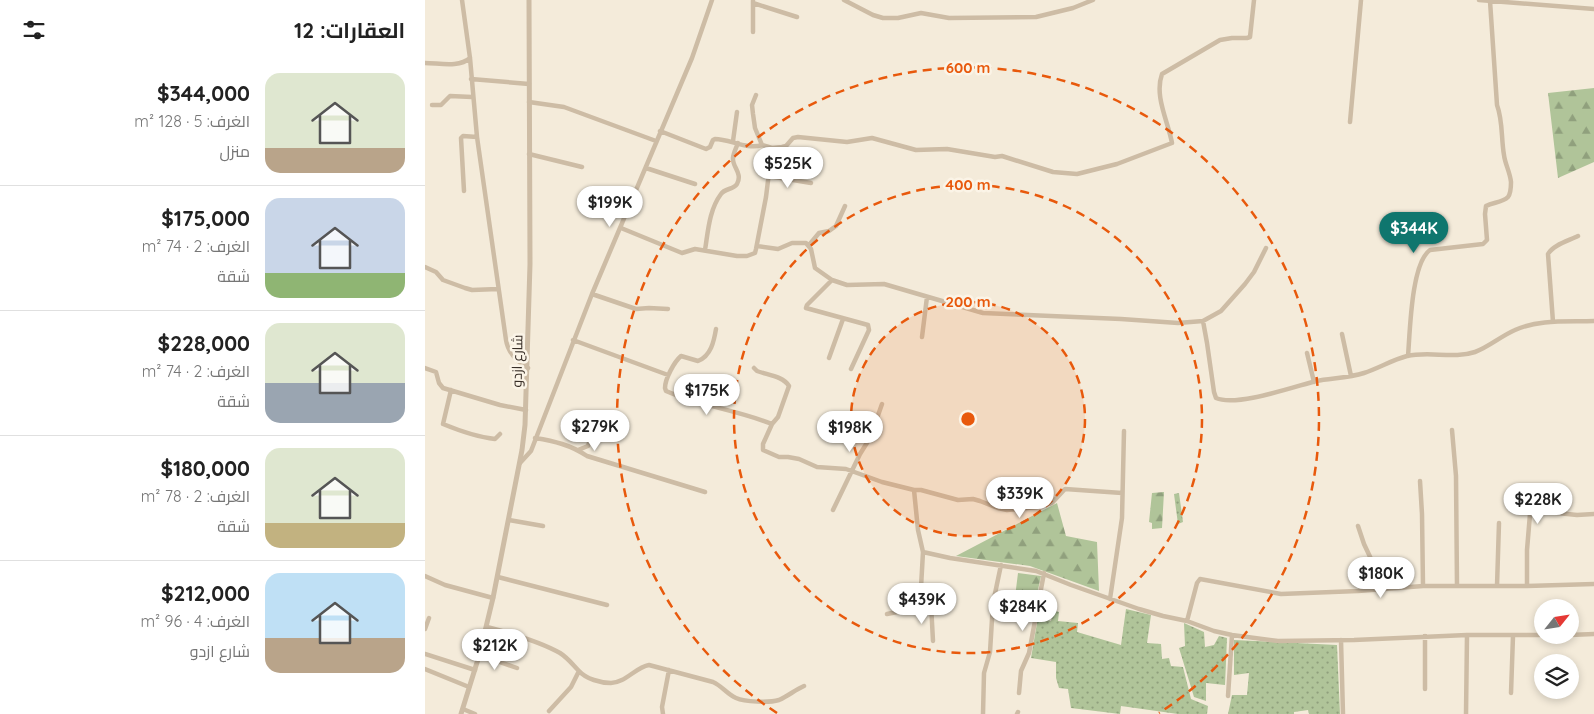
<!DOCTYPE html>
<html lang="ar">
<head>
<meta charset="utf-8">
<style>
  :root { --surface:#fff; --page:#f2f2f2; --text:#222; --muted:#767676; --line:#e0e0e0; --accent:#0f766e }
  body { margin:0; font-family:Quicksand,Cairo,sans-serif; background:var(--page); color:var(--text); direction:rtl; height:100vh; display:flex; flex-direction:column; font-size:19px; white-space:nowrap }
  * { box-sizing:border-box; margin:0 }
  p { font-size:16px; color:var(--muted) }
  .icon { flex:none; width:28px; height:28px; fill:none; stroke:currentColor; stroke-width:2; stroke-linecap:round; stroke-linejoin:round }
  .map { position:relative; flex:1; overflow:hidden; direction:ltr }
  .side { display:flex; flex-direction:column; background:var(--surface); width:425px }
  .side>* { flex:none }
  .needle { width:32px; rotate:60deg }
  .fabs { position:absolute; left:1109px; top:599px; display:grid; gap:10px }
  .fabs a { display:grid; place-items:center; width:45px; height:45px; border-radius:50%; background:var(--surface); box-shadow:0 2px 8px #0003; font-size:25px }
  .price { position:absolute; translate:-50% -42px; padding:0 11px; border-radius:18px; background:#fff; color:#222; font-size:16px; line-height:32px; filter:drop-shadow(0 1px 2px #0008) }
  .price::after { content:''; position:absolute; left:50%; top:30px; width:15px; height:11px; margin-left:-8px; background:inherit; clip-path:polygon(0 0,100% 0,50% 100%) }
  .price.on { background:var(--accent); color:#fff }
  ul { padding:0; list-style:none }
  li { display:flex; align-items:center; gap:15px; height:125px; padding:0 20px }
  li+li { border-top:1px solid var(--line) }
  li span { display:grid; place-items:center; flex:none; width:140px; height:100px; border-radius:15px; color:#555 }
  li>.icon { margin-inline-start:auto }
  span .icon { width:60px; height:60px; fill:#fffc; stroke-width:1 }
  li b { font-size:21px }
  h2 { display:flex; justify-content:space-between; align-items:center; height:60px; padding:0 20px; font-size:21px }
  main { display:flex; flex:1; min-height:0 }
  .map>svg:first-child { display:block }
  .grass { fill:url(#grass-dots) }
  .forest { fill:url(#forest-firs) }
  .lines { fill:none; stroke-linecap:round; stroke-linejoin:round }
  .minor { stroke:#cdbca5; stroke-width:4.5 }
  .tertiary { stroke:#cdbca5; stroke-width:5 }
  .ring { fill:none; stroke:#e8590c; stroke-width:2.5; stroke-dasharray:9 6 }
  .labels { text-anchor:middle; dominant-baseline:central; stroke-width:5; stroke-linejoin:round; paint-order:stroke }
  .street-label { font-size:14px; fill:#382e27; stroke:#fbf4e7 }
  .centre { fill:#e8590c; stroke:#fbf4e7; stroke-width:2.5 }
  .ring-label { font-size:15px; text-anchor:middle; font-weight:bold; fill:#e8590c; stroke:#fbf4e7; stroke-width:5; stroke-linejoin:round; paint-order:stroke }
</style>
</head>
<body>
<main>
<div class="map">
<svg width="1169" height="714" viewBox="0 0 1169 714">
  <defs>
    <pattern id="grass-dots" width="8" height="8" patternUnits="userSpaceOnUse" patternTransform="scale(1.25)"><rect width="8" height="8" fill="#b0c499"/><path d="M2 2h.1M6 6h.1" fill="none" stroke="#90a07d" stroke-width="1.8" stroke-linecap="round"/></pattern>
    <pattern id="forest-firs" width="22" height="20" patternUnits="userSpaceOnUse" patternTransform="scale(1.25)"><rect width="22" height="20" fill="#b0c499"/><path d="M5 1l3.5 6h-7zM16 11l3.5 6h-7z" fill="#90a07d"/></pattern>
  </defs>
  <rect width="100%" height="100%" fill="#f4ebda"/>
  <path class="grass" d="M754 493 758 522 753 524 749 494Z
    M701 609 726 615 722 643 736 644 737 659 744 658 746 666 758 667 766 699 783 706 782 714H753L696 706 695 714 646 708 643 689 634 688 631 678V662L606 658 613 617 626 621 628 610 634 612 633 621 653 623 652 632 696 645Z
    M759 623 779 632 780 647 789 645 794 636 802 638 800 685 781 683V701L769 697 754 648 760 646Z
    M809 640 912 645 915 714H884L883 710 869 712V714H803L807 695H822L824 673 809 675Z"/>
  <path class="forest" d="M1169 88V162L1133 178 1123 93Z
    M739 492 737 528 727 529V523L724 522 727 493Z
    M632 503 641 536 672 542 674 591 605 566 531 556Z
    M593 573 616 576 606 622 587 621Z"/>
  <g class="lines">
    <path class="minor" d="M37 0 45 58 52 137 81 340C83 353 91 361 103 368
      M419 0 448 15 458 18H473L496 13 524 18 611 17 648 8 668 0
      M1054 0 1169 9
      M328 3 372 17
      M328 32V1
      M0 63C14 63 34 68 45 58
      M46 79 104 84
      M331 95 327 105 328 114 330 128 337 145 347 148 357 147 361 146 368 138 373 137 422 142 447 138 491 150 522 149 570 157 577 156 628 172 652 174 692 164 747 143C743 121 729 96 737 74L795 40 807 38H822L825 37 829 0
      M104 102 139 107 231 141
      M7 105H16L25 96 47 97
      M925 122 936 0
      M235 131 281 149 285 147 288 140 290 139C305 139 322 150 337 145
      M308 141 312 112
      M104 154 157 167
      M221 168 270 184
      M344 176 386 183
      M39 191 36 138 38 136 52 137
      M196 228 257 253 270 249 312 256H322L330 253 331 249 341 197 347 148
      M384 245 394 233 404 231 411 226 420 206
      M332 246 353 249 367 243H381L386 249 390 268 407 280 422 285 459 284 558 313 696 319 753 323 778 321 796 311 820 284 829 272 841 248
      M280 250C283 232 284 210 296 194 300 188 308 190 312 184 318 173 307 167 308 158 308 154 311 148 313 143
      M0 267 11 272 18 280 40 288 47 290 73 289
      M407 280 382 305 381 308 443 325 444 330 426 369
      M167 294 211 309 224 308 243 309
      M778 321 782 343 789 392 791 398C811 407 868 387 891 381 907 378 924 378 939 373 954 368 967 360 982 356 1004 351 1029 359 1050 352 1064 347 1076 336 1090 330 1114 319 1143 322 1169 321
      M1128 322 1123 254C1128 245 1143 241 1153 236
      M291 329C289 341 286 356 273 361L256 356C249 362 240 379 240 388L241 391C275 406 312 410 347 424L338 444V450L354 457H363L374 459 392 467 421 469 457 482 489 490 493 530 498 552 525 558 611 571 646 585 714 609 738 616 762 621 789 631 807 635 853 641 929 640 1042 635H1138
      M917 334 926 376
      M497 337 502 297
      M148 340 243 375
      M882 353 889 382
      M983 356C985 333 986 263 1005 250L1058 244 1062 240 1060 214 1061 206C1068 202 1077 203 1083 197 1086 193 1086 187 1086 182 1085 172 1080 164 1079 155 1076 138 1078 121 1072 105L1065 1
      M404 358 418 319
      M0 368 11 372 14 383 18 388 75 405 101 410
      M329 368 332 371C342 375 358 376 364 386L353 417 347 424
      M26 390 18 424C35 431 51 437 70 439L75 434
      M1027 430 1031 476 1032 586
      M110 438C129 441 146 445 162 456L280 492
      M153 450 163 446 167 434
      M95 463 106 451 167 294 267 58 287 0
      M995 481 997 514 998 586
      M489 490H496L533 500 548 499 555 501 573 508 582 510 612 507 627 503 640 489 697 493
      M408 510 435 454 445 438 457 404
      M84 520 118 526
      M933 526 939 544 947 561 951 590
      M0 576 20 585 68 598
      M73 577 182 605
      M1072 586 1074 523
      M1102 586V550L1105 514 1108 512 1113 511 1152 515 1169 514
      M685 599 697 518 699 431
      M496 600 503 602 506 604 508 641
      M462 614 492 608 495 605 498 552
      M762 621 772 583 775 579 856 594 933 591 998 586H1102L1169 584
      M62 627C85 633 114 641 135 653 143 658 148 665 154 671 161 679 176 683 186 683 200 683 211 667 224 665L288 682C297 686 302 694 311 698 320 702 344 703 354 700 363 696 370 690 379 686
      M0 629 4 618
      M1145 635 1169 634
      M916 640 918 714
      M0 654 50 670
      M55 655 92 668
      M0 669 44 687
      M1000 689V636
      M594 693 596 671 604 653 619 573
      M1086 693 1088 636
      M803 696 807 635
      M38 709 50 714
      M124 711 146 687 154 671
      M238 714 237 707 244 670
      M558 714 559 673 565 652 568 603 576 565
      M592 714 593 712
      M1041 714 1042 635"/>
    <path class="tertiary" d="M36 714 54 656 68 598 97 450 100 425 105 264 104 0"/>
  </g>
  <circle cx="543" cy="419" r="117" fill="#e8590c" fill-opacity=".12"/>
  <g class="ring">
    <circle cx="543" cy="419" r="117"/>
    <circle cx="543" cy="419" r="234"/>
    <path d="M352 713A351 351 0 1 1 734 713"/>
  </g>
  <g class="labels">
    <g class="street-label">
      <text transform="translate(92 361) rotate(-89)">شارع ازدو</text>
    </g>
  </g>
  <circle cx="543" cy="419" r="8" class="centre"/>
  <g class="ring-label">
    <text x="543" y="73">600 m</text>
    <text x="543" y="190">400 m</text>
    <text x="543" y="307">200 m</text>
  </g>
</svg>
<div class="fabs">
<a><svg class="needle" viewBox="-14 -14 28 28"><path d="M0-13l5 13h-10z" fill="#e53935"/><path d="M0 13l5-13h-10z" fill="#767676"/></svg></a>
<a><svg class="icon" aria-label="layers" viewBox="0 0 24 24"><path d="M12 4l9 5-9 5-9-5zM3 14l9 5 9-5"/></svg></a>
</div>
<b class="price" style="left:363px;top:189px">$525K</b>
<b class="price" style="left:185px;top:228px">$199K</b>
<b class="price on" style="left:989px;top:254px">$344K</b>
<b class="price" style="left:282px;top:416px">$175K</b>
<b class="price" style="left:170px;top:452px">$279K</b>
<b class="price" style="left:425px;top:453px">$198K</b>
<b class="price" style="left:595px;top:519px">$339K</b>
<b class="price" style="left:1113px;top:525px">$228K</b>
<b class="price" style="left:956px;top:599px">$180K</b>
<b class="price" style="left:497px;top:625px">$439K</b>
<b class="price" style="left:598px;top:632px">$284K</b>
<b class="price" style="left:70px;top:671px">$212K</b>
</div>
<section class="side">
<h2>العقارات: 12<svg class="icon" aria-label="filters" viewBox="0 0 24 24"><path d="M4 7h16M4 17h16"/><circle cx="9" cy="7" r="2"/><circle cx="15" cy="17" r="2"/></svg></h2>
<ul>
<li><span style="background:linear-gradient(#dfe7d0 75%,#b9a48a 0)"><svg class="icon" aria-label="home" viewBox="0 0 24 24"><path d="M3 11l9-7 9 7M6 9v11h12V9"/></svg></span><div><b>$344,000</b><p>الغرف: 5 · 128 m²</p><p>منزل</p></div></li>
<li><span style="background:linear-gradient(#c9d6e8 75%,#8fb573 0)"><svg class="icon" aria-label="home" viewBox="0 0 24 24"><path d="M3 11l9-7 9 7M6 9v11h12V9"/></svg></span><div><b>$175,000</b><p>الغرف: 2 · 74 m²</p><p>شقة</p></div></li>
<li><span style="background:linear-gradient(#dfe7d0 60%,#9aa5b1 0)"><svg class="icon" aria-label="home" viewBox="0 0 24 24"><path d="M3 11l9-7 9 7M6 9v11h12V9"/></svg></span><div><b>$228,000</b><p>الغرف: 2 · 74 m²</p><p>شقة</p></div></li>
<li><span style="background:linear-gradient(#dfe7d0 75%,#c2b280 0)"><svg class="icon" aria-label="home" viewBox="0 0 24 24"><path d="M3 11l9-7 9 7M6 9v11h12V9"/></svg></span><div><b>$180,000</b><p>الغرف: 2 · 78 m²</p><p>شقة</p></div></li>
<li><span style="background:linear-gradient(#bfe0f5 65%,#b9a48a 0)"><svg class="icon" aria-label="home" viewBox="0 0 24 24"><path d="M3 11l9-7 9 7M6 9v11h12V9"/></svg></span><div><b>$212,000</b><p>الغرف: 4 · 96 m²</p><p>شارع ازدو</p></div></li>
</ul>
</section>
</main>
</body>
</html>
